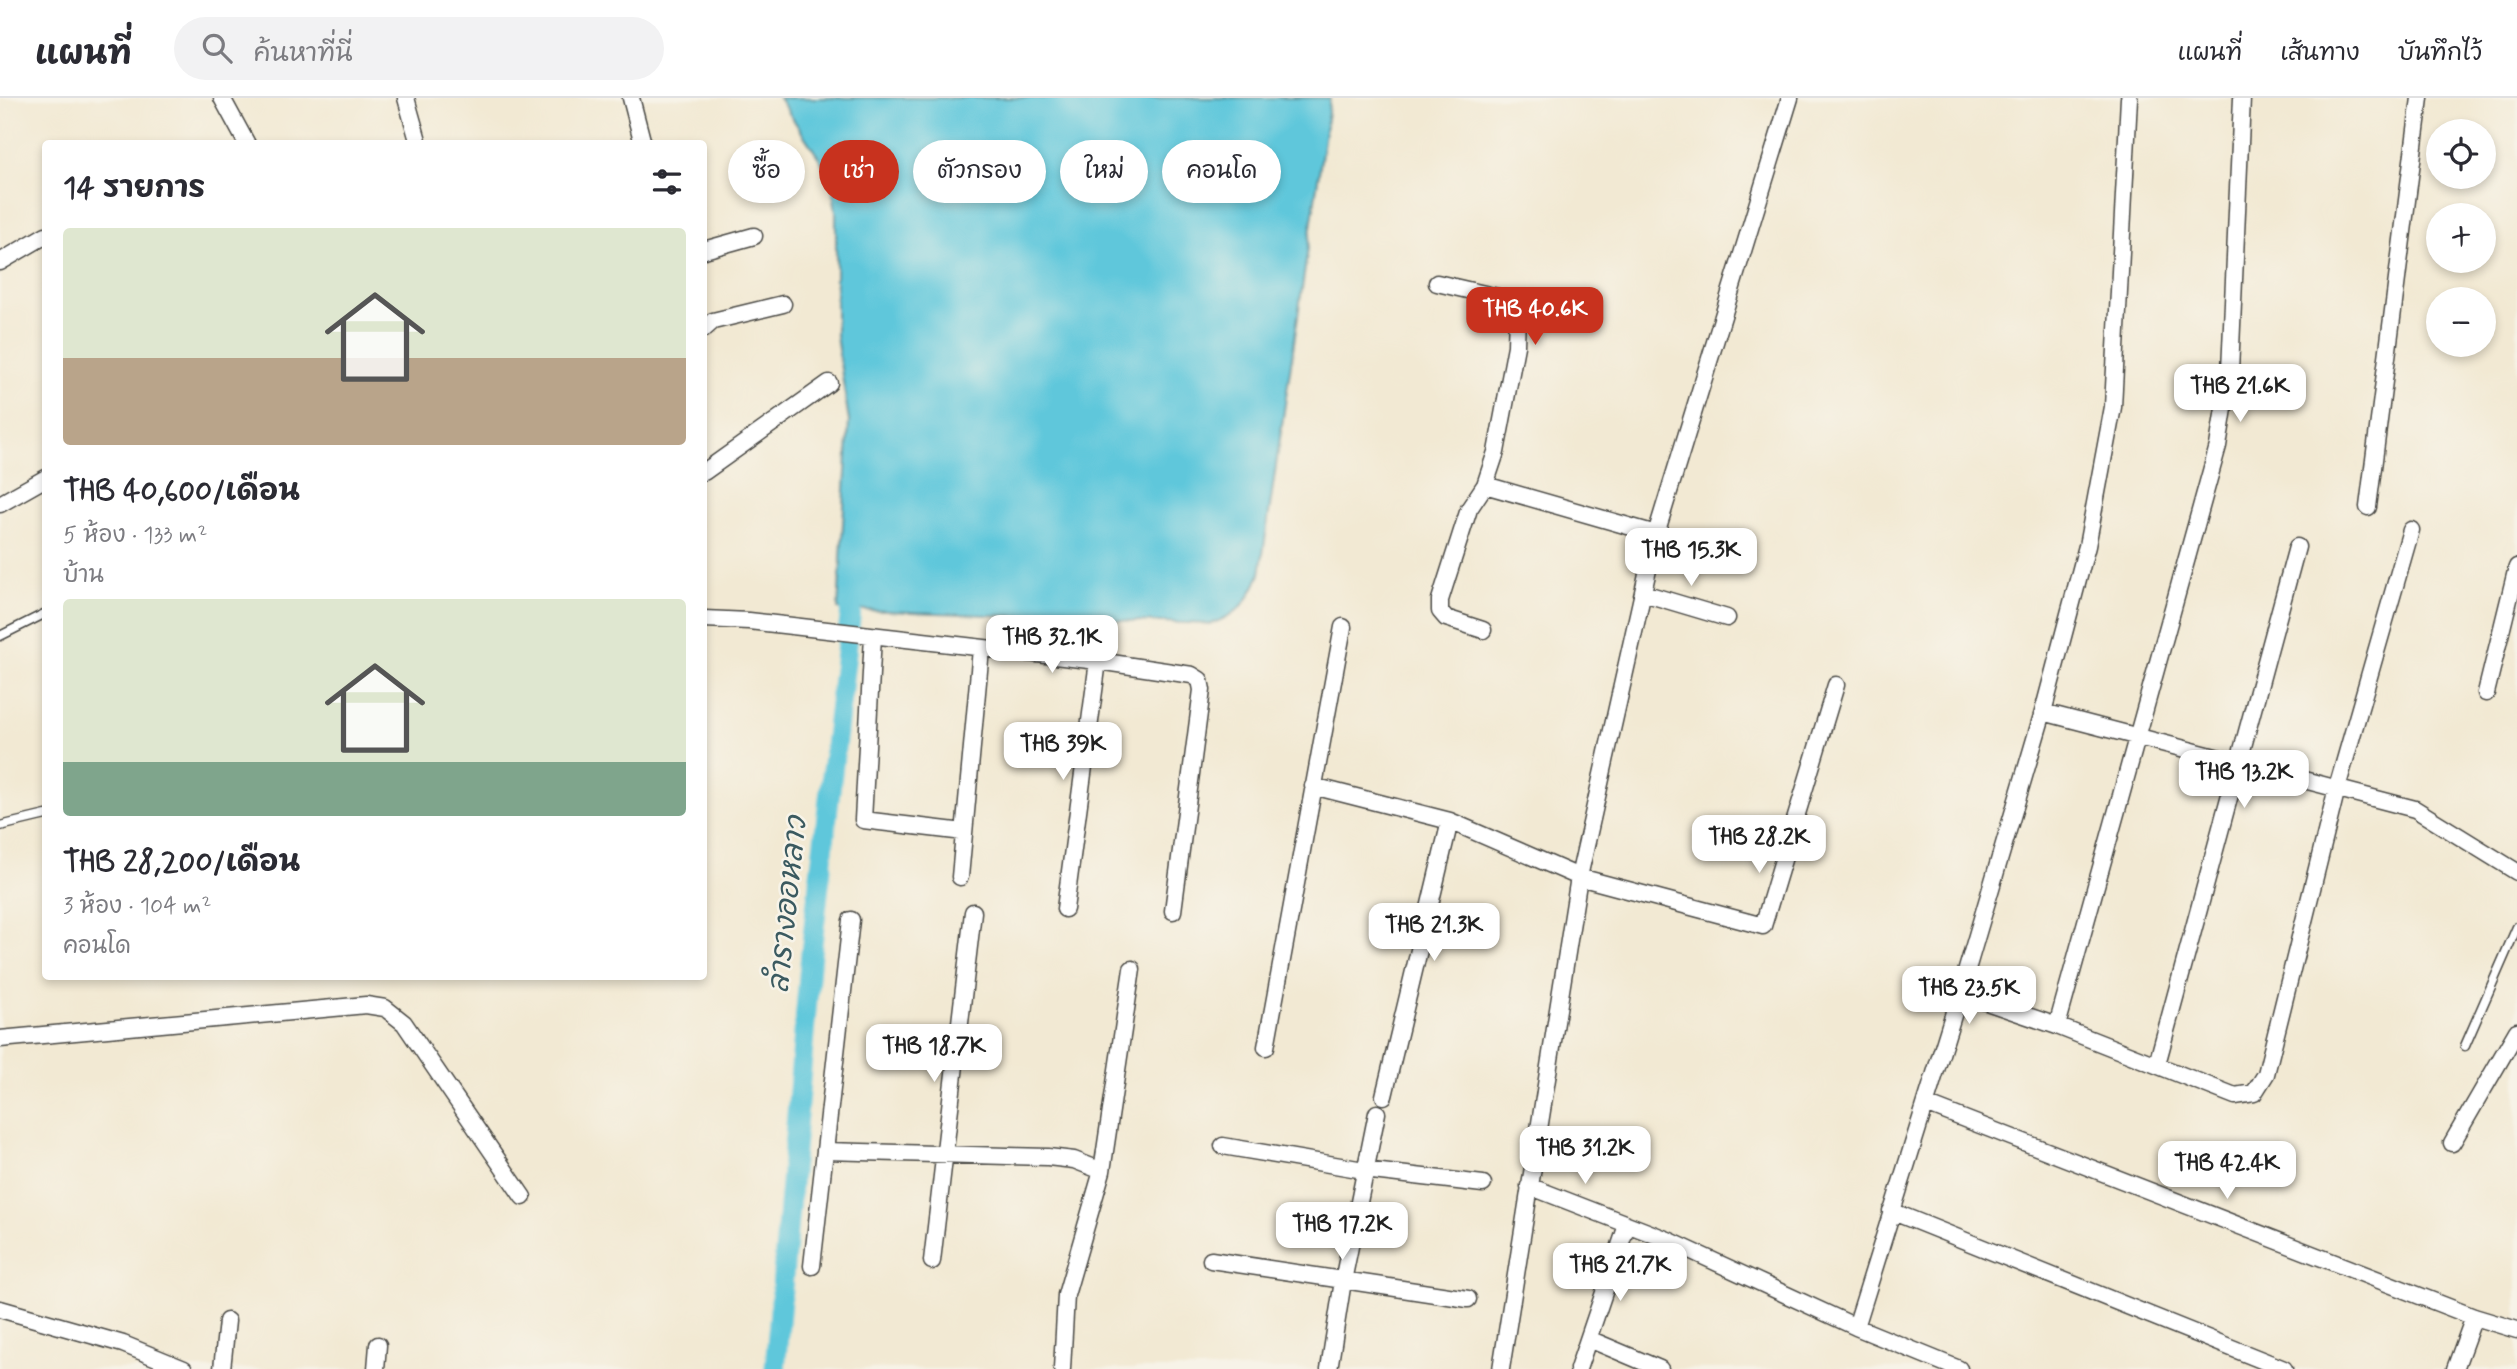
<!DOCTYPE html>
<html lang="th">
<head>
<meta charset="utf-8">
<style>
  :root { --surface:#fff; --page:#f2f2f3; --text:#2b2b33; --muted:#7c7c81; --line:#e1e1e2; --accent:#c8321e }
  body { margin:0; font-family:Mynerve,"Playpen Sans Thai",sans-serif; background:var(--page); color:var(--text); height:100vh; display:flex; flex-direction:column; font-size:26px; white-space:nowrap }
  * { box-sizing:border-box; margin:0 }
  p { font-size:23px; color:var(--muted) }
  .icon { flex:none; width:38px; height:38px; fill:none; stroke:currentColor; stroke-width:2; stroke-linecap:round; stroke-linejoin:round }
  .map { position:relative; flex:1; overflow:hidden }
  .details { position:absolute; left:42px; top:42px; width:665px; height:840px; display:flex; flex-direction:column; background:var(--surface); border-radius:7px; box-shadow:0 4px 10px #0003 }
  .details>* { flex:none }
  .hud { position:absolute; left:728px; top:42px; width:665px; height:63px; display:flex; gap:14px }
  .buttons { position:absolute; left:2426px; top:21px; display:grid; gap:14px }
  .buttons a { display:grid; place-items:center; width:70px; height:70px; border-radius:50%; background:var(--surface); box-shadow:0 4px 10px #0003; font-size:35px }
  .price { position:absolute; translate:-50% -60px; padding:0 16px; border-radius:14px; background:#fff; color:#222; font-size:23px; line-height:46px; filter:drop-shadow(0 2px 4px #0008) }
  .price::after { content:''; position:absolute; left:50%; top:42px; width:21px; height:16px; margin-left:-10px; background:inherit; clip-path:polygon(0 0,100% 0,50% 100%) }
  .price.current { background:var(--accent); color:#fff }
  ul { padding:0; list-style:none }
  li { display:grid; align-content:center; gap:14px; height:371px; padding:0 21px }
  li span { display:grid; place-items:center; height:217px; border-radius:7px; color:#555 }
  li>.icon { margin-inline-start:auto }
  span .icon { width:126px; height:126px; fill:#fffc; stroke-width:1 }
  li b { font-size:30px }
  h2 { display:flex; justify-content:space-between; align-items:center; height:84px; padding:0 21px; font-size:30px }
  .tag { padding:0 24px; border-radius:32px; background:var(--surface); box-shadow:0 4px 10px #0003; font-size:24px; line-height:63px }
  .tag.current { background:var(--accent); color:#fff }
  header { display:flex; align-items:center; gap:42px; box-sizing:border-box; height:98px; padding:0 35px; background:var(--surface); border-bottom:2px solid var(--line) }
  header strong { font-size:33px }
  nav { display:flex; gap:38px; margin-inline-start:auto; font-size:24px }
  .search { width:490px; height:63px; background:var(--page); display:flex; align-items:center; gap:18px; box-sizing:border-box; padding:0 24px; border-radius:38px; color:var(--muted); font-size:26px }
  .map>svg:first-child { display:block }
  .water { fill:#5fc7db; stroke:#457983; stroke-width:2 }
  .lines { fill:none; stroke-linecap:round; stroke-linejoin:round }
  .canal { stroke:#5fc7db; stroke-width:21 }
  .service-casing { stroke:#494844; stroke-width:11 }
  .minor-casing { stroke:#494844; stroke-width:19 }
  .service { stroke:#fff; stroke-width:8 }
  .minor { stroke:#fff; stroke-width:16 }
  .labels { text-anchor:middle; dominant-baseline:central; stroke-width:5; stroke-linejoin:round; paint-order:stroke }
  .water-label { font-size:30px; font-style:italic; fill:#3b5a60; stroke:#f7f3e8 }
</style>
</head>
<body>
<header>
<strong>แผนที่</strong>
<div class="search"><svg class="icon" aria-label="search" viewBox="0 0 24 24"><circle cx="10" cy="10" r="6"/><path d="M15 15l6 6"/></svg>ค้นหาที่นี่</div>
<nav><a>แผนที่</a><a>เส้นทาง</a><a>บันทึกไว้</a></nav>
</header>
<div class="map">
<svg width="2517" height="1271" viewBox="0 0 2517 1271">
  <rect width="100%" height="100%" fill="#f7f3e8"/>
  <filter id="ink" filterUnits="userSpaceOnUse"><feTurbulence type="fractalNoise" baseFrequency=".0143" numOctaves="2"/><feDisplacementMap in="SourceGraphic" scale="14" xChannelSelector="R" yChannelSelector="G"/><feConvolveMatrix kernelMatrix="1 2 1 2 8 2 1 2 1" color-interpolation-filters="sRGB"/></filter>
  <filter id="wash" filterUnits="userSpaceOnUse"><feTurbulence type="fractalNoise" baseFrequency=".00686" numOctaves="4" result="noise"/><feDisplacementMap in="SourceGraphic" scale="28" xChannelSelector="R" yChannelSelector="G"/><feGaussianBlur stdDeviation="1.57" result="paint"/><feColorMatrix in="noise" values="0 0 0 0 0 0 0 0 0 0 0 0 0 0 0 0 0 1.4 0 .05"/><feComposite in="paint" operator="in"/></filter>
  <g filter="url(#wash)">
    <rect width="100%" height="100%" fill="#f2e9d3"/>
    <path class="water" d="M779 0H1330L1260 476C1248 505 1240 515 1211 526L838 511 849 323 836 238V114L832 87 821 63Z"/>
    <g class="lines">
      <path class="canal" d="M775 1271 811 855 854 486"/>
    </g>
  </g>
  <g filter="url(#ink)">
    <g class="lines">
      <defs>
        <path id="service" d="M0 538 46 515
          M0 728 46 717
          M2465 948 2517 829"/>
        <path id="minor" d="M222 0 247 46
          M406 0 419 46
          M631 0 643 46
          M704 152 754 138
          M0 164 46 137
          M1437 185 1502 200 1517 214 1516 248 1496 354 1485 387 1469 411 1440 502V513L1446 520 1483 532
          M704 231 713 223 783 206
          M704 374 829 285
          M1485 387 1656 436
          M0 406 46 380
          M2368 409 2420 0
          M1643 495 1727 520
          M704 521 749 523 1098 563 1192 577 1200 582 1202 592 1173 813
          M873 538 863 722 964 734
          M2486 595 2517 469
          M2043 614 2415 711 2517 774
          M1313 688 1450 723 1579 779 1763 828 1836 587
          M960 779 981 551
          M1065 811 1098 563
          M1960 895 2057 928 2235 998 2254 995 2266 976 2337 690 2411 432
          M2057 928 2218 348 2230 273 2242 0
          M0 941 366 907 385 910 404 925 523 1099
          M1266 949 1343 529
          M2157 966 2297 449
          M1384 998 1450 723
          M1926 1006 2474 1219 2517 1232
          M2452 1045 2517 933
          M1223 1048 1364 1072 1483 1086
          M825 1053 1048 1059 1074 1062 1102 1073
          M1529 1088 1668 1142 1856 1229 1959 1271
          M1891 1113 2284 1271
          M1211 1162 1468 1201
          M932 1163 973 814
          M812 1168 851 822
          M0 1211 123 1246 184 1271
          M1856 1229 1960 895 2043 614 2087 448 2113 309 2129 0
          M1589 1241 1660 1271
          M222 1271 227 1223
          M376 1271 378 1247
          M1062 1271 1066 1197 1102 1073 1132 871
          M1329 1271 1343 1183 1377 1015
          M1501 1271 1579 779 1656 436 1790 0
          M1578 1271 1627 1127
          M2455 1271 2474 1219"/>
      </defs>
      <use href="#service" class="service-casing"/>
      <use href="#minor" class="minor-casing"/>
      <use href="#service" class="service"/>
      <use href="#minor" class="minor"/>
    </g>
  </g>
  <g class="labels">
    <g class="water-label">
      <text transform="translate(788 807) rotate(-84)">ลำรางออหลาว</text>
    </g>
  </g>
</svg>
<div class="buttons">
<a><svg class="icon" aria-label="locate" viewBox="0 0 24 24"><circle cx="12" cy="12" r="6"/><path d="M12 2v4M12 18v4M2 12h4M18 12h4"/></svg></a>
<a>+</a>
<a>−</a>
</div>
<b class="price current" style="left:1535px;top:249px">THB 40.6K</b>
<b class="price" style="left:2240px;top:326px">THB 21.6K</b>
<b class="price" style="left:1691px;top:490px">THB 15.3K</b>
<b class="price" style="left:1052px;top:577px">THB 32.1K</b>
<b class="price" style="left:1063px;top:684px">THB 39K</b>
<b class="price" style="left:2244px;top:712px">THB 13.2K</b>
<b class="price" style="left:1759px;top:777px">THB 28.2K</b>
<b class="price" style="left:1434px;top:865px">THB 21.3K</b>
<b class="price" style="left:1969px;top:928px">THB 23.5K</b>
<b class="price" style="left:934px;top:986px">THB 18.7K</b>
<b class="price" style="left:1585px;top:1088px">THB 31.2K</b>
<b class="price" style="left:2227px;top:1103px">THB 42.4K</b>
<b class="price" style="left:1342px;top:1164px">THB 17.2K</b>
<b class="price" style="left:1620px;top:1205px">THB 21.7K</b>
<div class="hud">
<a class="tag">ซื้อ</a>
<a class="tag current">เช่า</a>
<a class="tag">ตัวกรอง</a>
<a class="tag">ใหม่</a>
<a class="tag">คอนโด</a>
</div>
<section class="details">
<h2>14 รายการ<svg class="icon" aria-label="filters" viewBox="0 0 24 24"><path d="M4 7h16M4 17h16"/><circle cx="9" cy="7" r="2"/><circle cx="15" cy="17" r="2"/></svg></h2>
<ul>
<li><span style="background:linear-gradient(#dfe7d0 60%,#b9a48a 0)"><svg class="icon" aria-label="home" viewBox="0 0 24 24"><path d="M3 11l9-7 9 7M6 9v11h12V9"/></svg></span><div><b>THB 40,600/เดือน</b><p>5 ห้อง · 133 m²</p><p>บ้าน</p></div></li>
<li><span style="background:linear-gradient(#dfe7d0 75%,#7fa58c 0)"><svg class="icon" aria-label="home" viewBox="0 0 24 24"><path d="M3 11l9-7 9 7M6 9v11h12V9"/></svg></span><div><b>THB 28,200/เดือน</b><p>3 ห้อง · 104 m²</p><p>คอนโด</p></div></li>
</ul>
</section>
</div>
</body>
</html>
